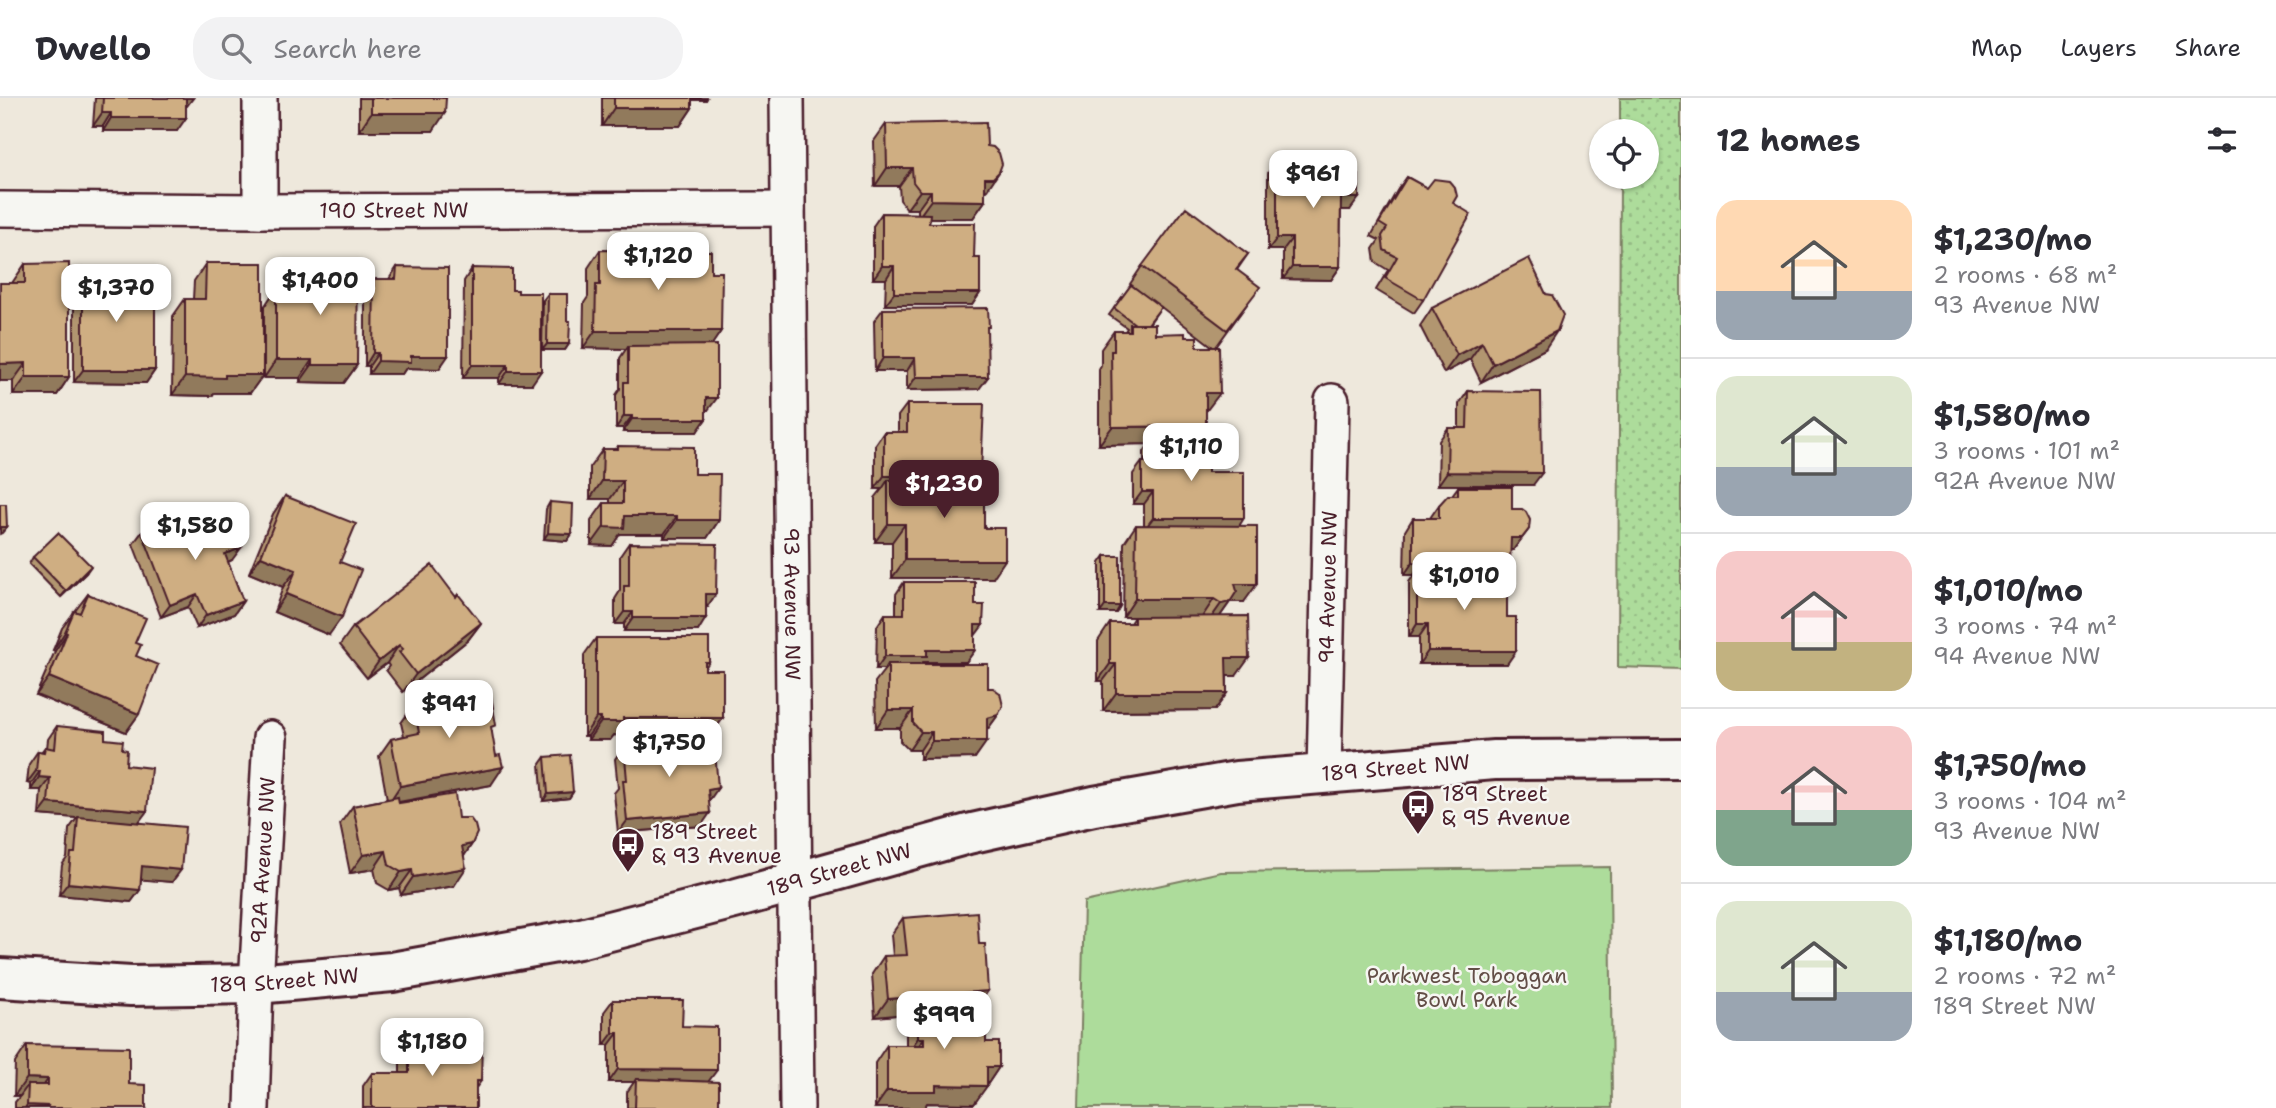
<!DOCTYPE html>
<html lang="en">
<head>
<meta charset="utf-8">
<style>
  :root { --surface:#fff; --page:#f2f2f3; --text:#2b2b33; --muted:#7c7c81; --line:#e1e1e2; --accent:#4a1f2b }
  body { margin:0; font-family:"Shantell Sans",sans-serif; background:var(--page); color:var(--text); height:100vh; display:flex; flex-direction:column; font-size:26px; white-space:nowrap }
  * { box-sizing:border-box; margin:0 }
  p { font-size:23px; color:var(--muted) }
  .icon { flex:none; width:38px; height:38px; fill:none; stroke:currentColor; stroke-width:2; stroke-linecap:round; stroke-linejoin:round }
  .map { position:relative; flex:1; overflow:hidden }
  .drawer { display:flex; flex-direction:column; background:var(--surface); width:595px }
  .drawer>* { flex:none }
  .controls { position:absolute; left:1589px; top:21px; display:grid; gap:14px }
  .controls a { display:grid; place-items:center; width:70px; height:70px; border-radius:50%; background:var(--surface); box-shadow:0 2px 5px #0004; font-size:35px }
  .price { position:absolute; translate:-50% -60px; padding:0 16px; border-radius:14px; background:#fff; color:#222; font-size:23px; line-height:46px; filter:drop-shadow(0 2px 4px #0008) }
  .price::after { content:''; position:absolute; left:50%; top:42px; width:21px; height:16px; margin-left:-10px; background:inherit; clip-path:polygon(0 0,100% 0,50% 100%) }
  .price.active { background:var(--accent); color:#fff }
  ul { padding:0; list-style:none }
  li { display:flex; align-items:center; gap:21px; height:175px; padding:0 35px }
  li+li { border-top:2px solid var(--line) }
  li span { display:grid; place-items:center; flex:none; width:196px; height:140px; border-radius:21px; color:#555 }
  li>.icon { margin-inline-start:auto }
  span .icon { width:84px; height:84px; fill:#fffc; stroke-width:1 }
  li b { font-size:30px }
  h2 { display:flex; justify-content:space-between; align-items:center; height:84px; padding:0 35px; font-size:30px }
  header { display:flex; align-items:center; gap:42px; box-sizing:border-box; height:98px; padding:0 35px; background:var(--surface); border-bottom:2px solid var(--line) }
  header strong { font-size:33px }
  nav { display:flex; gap:38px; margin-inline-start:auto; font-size:24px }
  .search { width:490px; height:63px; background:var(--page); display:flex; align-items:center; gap:18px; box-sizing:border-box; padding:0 24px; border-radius:28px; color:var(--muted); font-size:26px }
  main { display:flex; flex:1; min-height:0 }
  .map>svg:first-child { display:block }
  .grass { fill:url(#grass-dots); stroke:#7c7e63; stroke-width:2 }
  .park { fill:#addc9b; stroke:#7c7e63; stroke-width:2 }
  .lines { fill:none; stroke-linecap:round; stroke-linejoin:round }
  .minor-casing { stroke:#4a1f2b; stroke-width:38 }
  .tertiary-casing { stroke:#4a1f2b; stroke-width:44 }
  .minor { stroke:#f6f6f2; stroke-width:33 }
  .tertiary { stroke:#f6f6f2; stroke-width:38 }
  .wall { fill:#b29670; stroke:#4a1f2b; stroke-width:2; fill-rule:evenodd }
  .shaded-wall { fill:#917a5b; stroke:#4a1f2b; stroke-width:2 }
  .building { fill:#cfae82; stroke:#4a1f2b; stroke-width:2 }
  .labels { text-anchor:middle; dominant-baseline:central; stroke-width:5; stroke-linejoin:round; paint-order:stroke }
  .street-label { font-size:21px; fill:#4a1f2b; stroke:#f6f6f2 }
  .poi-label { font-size:21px; fill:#4a1f2b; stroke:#f6f6f2; text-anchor:start }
  .park-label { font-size:21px; fill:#634e47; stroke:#f6f6f2 }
</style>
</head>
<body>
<header>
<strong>Dwello</strong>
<div class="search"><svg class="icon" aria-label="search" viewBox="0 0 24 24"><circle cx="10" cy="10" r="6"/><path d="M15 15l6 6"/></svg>Search here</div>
<nav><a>Map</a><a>Layers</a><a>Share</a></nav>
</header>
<main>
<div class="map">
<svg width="1681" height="1010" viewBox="0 0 1681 1010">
  <defs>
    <pattern id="grass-dots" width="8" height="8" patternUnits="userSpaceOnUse" patternTransform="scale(1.75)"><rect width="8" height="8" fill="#addc9b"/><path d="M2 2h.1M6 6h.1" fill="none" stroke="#96bc86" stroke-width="1.8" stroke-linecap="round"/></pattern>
  </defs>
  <rect width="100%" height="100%" fill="#eee8dc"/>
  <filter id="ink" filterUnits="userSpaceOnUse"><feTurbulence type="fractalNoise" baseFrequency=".0143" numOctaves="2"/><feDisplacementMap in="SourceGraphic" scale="14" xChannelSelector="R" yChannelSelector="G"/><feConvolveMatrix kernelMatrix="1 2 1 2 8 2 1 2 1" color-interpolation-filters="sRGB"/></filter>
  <g filter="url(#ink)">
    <path class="grass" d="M1620 0H1681V571L1618 569 1620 79H1647V33H1620Z"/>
    <path class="park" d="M1610 769 1612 1010H1079L1084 804 1221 774Z"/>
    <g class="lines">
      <defs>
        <g id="minor">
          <path d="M260 0V113"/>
          <path id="s1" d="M787 0 797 1010"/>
          <path id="s2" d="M0 111 260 113 788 111"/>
          <path id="s3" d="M1324 676 1332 303"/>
          <path id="s4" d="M252 1010 256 886 270 640"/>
        </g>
        <g id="tertiary">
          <path id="s5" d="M0 880 131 888 256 886 392 874 578 841 734 801 968 736 1094 708 1237 683 1494 662 1681 661"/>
        </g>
      </defs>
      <use href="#minor" class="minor-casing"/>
      <use href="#tertiary" class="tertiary-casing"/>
      <use href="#minor" class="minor"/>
      <use href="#tertiary" class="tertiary"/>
    </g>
    <path class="wall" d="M95 0H193L186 8 177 33H103V28H93Z
      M359 0H446L433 33H359Z
      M602 0H707L706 2H692V10L680 28H602Z
      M886 26 987 48 999 74 985 93V103L973 120H930L929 125 974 160 980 195 972 207H885L886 181H873V128L882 115 918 116V111H907L900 102 899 88H875L874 43Z
      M1277 62 1340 77 1350 112H1341L1340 169 1331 182 1283 181V152H1268V75Z
      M1407 79 1453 105 1423 202 1414 215 1376 192 1388 172 1375 164 1373 151 1379 142 1371 138 1398 91Z
      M600 152 711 174 721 233 711 247 708 312H706L697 334H623V330H616V297L620 291V260L626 251 583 250 584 205 588 199V170Z
      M1248 156 1237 172 1247 206 1216 249 1207 312 1206 313 1197 342 1208 374 1239 428 1244 504H1230L1220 518 1236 578H1227V595L1215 612 1103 613V583H1098V543L1110 525H1130L1134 519H1144H1123L1124 445 1136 427 1144 428V406H1133V376L1142 364H1144V354L1149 346 1099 347V271L1101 267V251L1114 233H1125L1127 230 1109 217 1131 187 1146 199 1130 186 1142 168ZM1161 209 1213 249H1197L1185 239 1155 236 1149 226Z
      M310 164 357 267 344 285 300 284V280H264V209L276 191H298V182Z
      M206 165 263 277 250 295H214L212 298 172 297 173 218 185 201H193L194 183Z
      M25 166 69 279 57 297H13V283H0V185H12Z
      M397 169 439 271 406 270 402 276H369V268H365V193L374 181H389Z
      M83 170 126 199 155 272 146 285 74 284V182Z
      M472 170 512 192 532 286H499V280H463L464 183Z
      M548 196 567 223 569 246 565 252H542L543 202Z
      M1432 210 1545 251 1481 284 1470 261 1444 275 1420 228Z
      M883 211 987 231 979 291 907 292V273H875L874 223Z
      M1468 293 1533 387H1438L1439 343 1448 330H1459V306Z
      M907 306 981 375 976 382 993 480H892V444H875V400L882 391H875V347L884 334H898V318Z
      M618 348 694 376 719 422 707 440H664V436H620L612 448 591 447V423L604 405H610V401H590V369L603 351H616Z
      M1458 389 1512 411 1529 431 1513 452H1510V465L1501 478 1467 477V483L1507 519V566H1419V539H1409V484L1414 477H1404L1405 433 1413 420H1430L1439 407 1452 397Z
      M285 398 329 537 274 514 283 489 249 475 273 416Z
      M550 404 572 436 567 443 544 441 546 411Z
      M175 427 216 436 232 462 228 464 243 503 234 516 197 530 188 509 161 519 133 446 142 434Z
      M629 445 707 509H706L698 533H624V526H615V501L620 493V458Z
      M1105 458 1120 508 1116 515H1100V465Z
      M33 459 86 475 61 499 29 466Z
      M904 484 975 538V552L966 564H923L922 566 988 590 998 617 987 632 975 660 920 661V652H909L900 643V630H876L875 584 885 571H876L877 528 885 516H896V496Z
      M88 496 135 545 139 616 126 634 36 597 55 553 53 552 62 530Z
      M456 499 481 525 468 542 403 594 386 572 389 568 387 565 367 580 340 547 353 529Z
      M596 540 709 564 705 570V572L723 620 710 638 614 637 610 642H588V638H584V557Z
      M414 607 492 634 491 687 399 704V705L458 720 472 746 464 758 454 788 401 797 399 790 389 792 377 785 374 771 350 775 340 726 353 708 387 701 379 658 391 641 404 638 401 625Z
      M57 628 105 641 122 651 138 725 172 784 141 781 140 792 131 804 59 797 62 767 67 760 69 731 77 720 39 717 41 692H31V686L27 685 29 666 38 653 41 654 45 649 47 650 48 641Z
      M624 648 709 703 701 728 618 735 614 695 618 690 615 661Z
      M545 659 573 694 569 700 543 703 540 666Z
      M903 820 977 908 986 944 999 969 974 1006 927 1005 924 1010H875V965L887 947H906V931L917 915 875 919 872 876 884 858H893L891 837Z
      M613 902 682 928 709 983 719 1010H627V994L634 984H609V947H604V914Z
      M409 944 481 983 476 990V1010H363V988L372 975H400V956Z
      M27 947 129 986 146 1010H15V1004L20 998H14L15 965Z"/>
    <path class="shaded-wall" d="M183 0H193L187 8H177Z
      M681 0H707L706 2H680Z
      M614 10H692L680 28H602Z
      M102 15H111L103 28H93Z
      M371 15H445L433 33H359Z
      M111 20H186L177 33H103Z
      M887 70H912L899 88H875Z
      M999 74 987 92 980 98 985 80Z
      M920 93H931L918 111H907Z
      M1341 99 1359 100 1350 112H1332Z
      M931 102 985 103 973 120H918Z
      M1277 140H1292L1283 152H1268Z
      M882 168H894L886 181H873Z
      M1292 169H1340L1331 182 1283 181Z
      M894 195H980L972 207H885Z
      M595 233H721L709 251 628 248 626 251 583 250Z
      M1557 233 1545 251 1481 284 1493 266Z
      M1482 244 1470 261 1444 275 1457 257Z
      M547 246H569L565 252H542Z
      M373 255H378L369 268H365Z
      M411 258H448L439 271 406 270 402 276H369L378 263Z
      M883 260H915L907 273H875Z
      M276 262H312L300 280H264Z
      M26 265 13 283H0V266Z
      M312 267H357L344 285 300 284Z
      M472 267H508L499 280H463Z
      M83 272H155L146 285 74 284Z
      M508 273H541L532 286H499Z
      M225 277H263L250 295H214L212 298 172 297 185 279Z
      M26 279H69L57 297H13Z
      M916 279H988L979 291 907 292Z
      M1206 295H1220L1207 312 1194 313Z
      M706 300H717L708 312H697Z
      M624 318H632L623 330H616Z
      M632 321H706L697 334H623Z
      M1206 328 1194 346 1153 342 1149 346 1099 347 1112 329Z
      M1447 374 1542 375 1533 387H1438Z
      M924 375H981L972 388 888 382 882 391H875L884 378Z
      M602 383H623L610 401H590Z
      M1142 394H1153L1144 406H1133Z
      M625 418H677L664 436H620L612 448 591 447 604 429Z
      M1153 420H1244L1236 433 1144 432Z
      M677 422H719L707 440H664Z
      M888 426H905L892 444H875Z
      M0 429H7L2 435 0 436Z
      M1529 431 1513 452H1502L1511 440Z
      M548 435 572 436 567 443 544 441Z
      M241 450 232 462 216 469 225 456Z
      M261 458 296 472 283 489 249 475Z
      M905 462H1005L993 480H892Z
      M1413 464 1510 465 1501 478 1417 477V471L1414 477H1404Z
      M91 468 86 475 61 499 66 493Z
      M1235 486H1257L1244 504H1230L1218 521 1209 523Z
      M197 496 188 509 161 519 170 507Z
      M286 496 342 519 329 537 274 514Z
      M706 496H716L707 509H698Z
      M1135 501H1214L1202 519H1123Z
      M243 503 234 516 197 530 206 517Z
      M1105 508H1120L1116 515H1100Z
      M624 514H633L624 526H615Z
      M633 520H706L698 533H624Z
      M481 525 468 542 403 594 416 576Z
      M1417 526H1428L1419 539H1409Z
      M975 527H983L974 539Z
      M65 534 67 535 55 553 53 552Z
      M399 547 387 565 367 580 379 563Z
      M927 552H975L966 564H923L918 571 888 566 885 571H876L885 558Z
      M1428 553H1516L1507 566H1419Z
      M1226 560H1249L1236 578H1214Z
      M1110 566H1116L1103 583H1098Z
      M49 579 139 616 126 634 36 597Z
      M1116 595H1227L1215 612 1103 613Z
      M888 612H913L900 630H876Z
      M998 617 985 635 987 620Z
      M596 620H601L588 638H584Z
      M623 620H723L710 638 614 637 610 642H588L601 624Z
      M921 634H932L920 652H909Z
      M932 643H987L975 660 920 661Z
      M503 669 491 687 388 706 400 688Z
      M36 673H40L31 686 27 685Z
      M39 679 50 680 41 692H31Z
      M718 690 709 703 699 704 708 692Z
      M573 694 569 700 543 703 548 696Z
      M48 705 147 713 138 725 39 717Z
      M710 715 701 728 618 735 627 723Z
      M472 746 460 764 462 748Z
      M386 753 374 771 350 775 363 757Z
      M142 768 181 772 172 784 133 781Z
      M466 770 454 788 401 797 413 779Z
      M412 772 399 790 389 792 401 774Z
      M68 785 140 792 131 804 59 797Z
      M988 893 976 910 925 913V908L920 915 918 913 917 915 875 919 888 901Z
      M613 935H618L609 947H604Z
      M918 940H924L912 958H906Z
      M987 969H999L987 987Z
      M618 971 717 972 708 984 636 981 634 984H609Z
      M27 980 48 981 36 999 28 987 20 998H14Z
      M936 987 987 988 974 1006 927 1005 924 1010H875L887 993Z
      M27 1007 48 1008 46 1010H25Z"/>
    <path class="building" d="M103 0H186V20H111V15H102Z
      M371 0H446L445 15H371Z
      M614 0H692V10H614Z
      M986 24 987 48 993 49 999 55 1002 66 999 74 993 80H985V103L931 102V93H920L913 84 912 70H887L886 26Z
      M1277 62 1340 65V77H1359V100L1341 99 1340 169H1292V140H1277Z
      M1407 79 1427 90 1434 81 1449 83 1455 90 1457 98 1453 105 1471 116 1423 202 1385 180 1397 159 1384 152 1382 138 1387 130 1379 125Z
      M1186 109 1248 156 1236 171 1260 189 1227 232 1142 168Z
      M882 115 930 116 929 125H975L974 160H980V195H894V168H882Z
      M600 152 711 153V174H722L721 233H595L596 187H600Z
      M1529 160 1546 196 1552 197 1563 217 1557 233 1493 266 1482 244 1457 257 1432 210Z
      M310 164H358L357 267H312V262H276V191H310Z
      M69 165V279H26V265L0 266V185H25V166Z
      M206 165H263V277H225V280L185 279V201H205Z
      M397 169 448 170V258H411V264L378 263V255H373L374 181H396Z
      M83 170H126V199H155V272H83Z
      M472 170 512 171V192H518V195H541V273H508V267H472Z
      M1131 187 1161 209 1148 226H1135L1114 210Z
      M548 196H567V223H570L569 246H547Z
      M988 210 989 229H987L988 279H916L915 260H883V211Z
      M1130 226H1155V236L1185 235V239H1197V249H1219L1220 295H1206V328L1112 329 1111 253H1114V233H1130Z
      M717 247V300H706V321H632V318H624V284H628V248Z
      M1468 293 1541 294 1542 375 1447 374 1448 330H1467Z
      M907 306H984L981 375H924V378H884V334H907Z
      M1153 342H1208V374H1244V420H1153V394H1142V364H1152Z
      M618 348 694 349V376H720L719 422H677V418H625L624 430 604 429V405H623V383H602L603 351H618Z
      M888 382H984V430H1005V462H905V426H888Z
      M1458 389H1512V411H1522L1526 414 1530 422 1529 431 1522 440H1511L1510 465 1413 464V420H1439V407L1448 397H1458Z
      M285 398 356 426 340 464 361 472 342 519 286 496 296 472 261 458Z
      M550 404 573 406 572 436 548 435Z
      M0 406H6L7 429H0Z
      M208 415 216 436 233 429 241 450 225 456 243 503 206 517 197 496 170 507 142 434 172 422 175 427Z
      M1136 427 1257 428V486H1235L1237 493 1230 504 1222 506 1214 501H1135Z
      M58 435 91 468 66 493 33 459Z
      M629 445 717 446 716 496H706V520H633V514H624V488H629Z
      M1105 458H1120V508H1105Z
      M432 467 456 499 458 496 481 525 416 576 399 554 403 551 399 547 379 563 353 529Z
      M1417 471 1467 472V483H1507V519H1516V553H1428V526H1417Z
      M904 484H975V507H984L983 527H975V552H927V558H885V516H904Z
      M88 496 146 520 135 545 141 547 136 558 158 567 139 616 49 579 67 535 65 534 74 513 80 515Z
      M1248 518 1249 560H1226L1227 595H1116V566H1110V525H1134V519Z
      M596 540H709V564H705V572H723V620H623V624H601V620H596Z
      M888 566H988V590H993L1000 595 1003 608 998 617 987 620V643H932V634H921L913 625V612H888Z
      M490 592 496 627 491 629 496 658 500 657 503 669 400 688 391 641 419 635 414 607Z
      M57 628 105 633V641L123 643 122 651 127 652 126 667 151 670 147 713 48 705 50 680 39 679 40 673H36L38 653 44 654 45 649 55 651Z
      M714 640 718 690 708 692 710 715 627 723 623 682H627L624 648Z
      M570 657 573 694 548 696 545 659Z
      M455 696 458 720H470L475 727 477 735 472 746 462 748 466 770 413 779 412 772 401 774 389 767 386 753 363 757 353 708 398 699 399 705Z
      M78 719 185 729 181 772 142 768 140 792 68 785 71 755H75Z
      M977 814 979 846H985L988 893 888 901 884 858 907 857 903 820Z
      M613 902H683L682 928 717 929V972L618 971V935H613Z
      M925 908H986V944H999V969H987V988L936 987V993H887V947H924V940H918V913H925Z
      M409 944H482L481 983H476V1010H372V975H409Z
      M27 947 129 949V986L146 987V1010H47L48 1008 27 1007 28 987H48V981L27 980Z
      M636 981 719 984V1010H635Z"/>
  </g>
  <defs>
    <symbol id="bus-pin" viewBox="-11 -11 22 30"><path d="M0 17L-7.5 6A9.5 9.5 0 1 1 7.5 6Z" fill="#4a1f2b" stroke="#f6f6f2"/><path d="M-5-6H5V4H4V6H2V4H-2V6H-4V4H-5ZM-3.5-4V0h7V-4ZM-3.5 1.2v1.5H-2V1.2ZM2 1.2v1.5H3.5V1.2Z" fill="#fff"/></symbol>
  </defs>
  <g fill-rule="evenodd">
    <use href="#bus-pin" x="1399" y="689" width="38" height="52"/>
    <use href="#bus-pin" x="609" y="727" width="38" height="52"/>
  </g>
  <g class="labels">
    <g class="street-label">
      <text stroke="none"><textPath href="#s2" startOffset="394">190 Street NW</textPath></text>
      <text stroke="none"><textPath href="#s3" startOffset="187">94 Avenue NW</textPath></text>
      <text stroke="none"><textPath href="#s1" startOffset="506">93 Avenue NW</textPath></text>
      <text stroke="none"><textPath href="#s5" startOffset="1419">189 Street NW</textPath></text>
      <text stroke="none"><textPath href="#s4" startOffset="248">92A Avenue NW</textPath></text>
      <text stroke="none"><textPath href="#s5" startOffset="852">189 Street NW</textPath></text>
      <text stroke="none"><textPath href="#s5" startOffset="285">189 Street NW</textPath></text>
    </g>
    <g class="poi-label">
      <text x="1442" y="696">189 Street<tspan x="1442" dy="24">&amp; 95 Avenue</tspan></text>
      <text x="652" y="734">189 Street<tspan x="652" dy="24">&amp; 93 Avenue</tspan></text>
    </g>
    <g class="park-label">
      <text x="1467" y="878">Parkwest Toboggan<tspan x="1467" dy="24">Bowl Park</tspan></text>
    </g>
  </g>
</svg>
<div class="controls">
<a><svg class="icon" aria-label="locate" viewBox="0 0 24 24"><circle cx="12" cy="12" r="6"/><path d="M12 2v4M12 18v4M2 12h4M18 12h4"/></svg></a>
</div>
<b class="price" style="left:1313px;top:112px">$961</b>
<b class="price" style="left:658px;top:194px">$1,120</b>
<b class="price" style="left:320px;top:219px">$1,400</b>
<b class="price" style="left:116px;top:226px">$1,370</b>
<b class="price" style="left:1191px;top:385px">$1,110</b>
<b class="price active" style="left:944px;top:422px">$1,230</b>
<b class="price" style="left:195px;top:464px">$1,580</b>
<b class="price" style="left:1464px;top:514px">$1,010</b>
<b class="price" style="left:449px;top:642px">$941</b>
<b class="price" style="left:669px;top:681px">$1,750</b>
<b class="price" style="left:944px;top:953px">$999</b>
<b class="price" style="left:432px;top:980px">$1,180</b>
</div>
<section class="drawer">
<h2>12 homes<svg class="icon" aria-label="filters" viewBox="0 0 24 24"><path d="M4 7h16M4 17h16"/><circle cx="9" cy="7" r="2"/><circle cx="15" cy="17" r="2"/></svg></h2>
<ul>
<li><span style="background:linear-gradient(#ffd9b3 65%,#9aa5b1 0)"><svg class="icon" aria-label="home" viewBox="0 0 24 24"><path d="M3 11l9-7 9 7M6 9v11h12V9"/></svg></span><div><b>$1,230/mo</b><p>2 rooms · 68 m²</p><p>93 Avenue NW</p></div></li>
<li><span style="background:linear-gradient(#dfe7d0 65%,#9aa5b1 0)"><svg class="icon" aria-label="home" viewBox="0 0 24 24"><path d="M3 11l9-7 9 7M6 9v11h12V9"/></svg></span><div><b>$1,580/mo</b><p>3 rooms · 101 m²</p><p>92A Avenue NW</p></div></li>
<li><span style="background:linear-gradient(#f6c9c9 65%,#c2b280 0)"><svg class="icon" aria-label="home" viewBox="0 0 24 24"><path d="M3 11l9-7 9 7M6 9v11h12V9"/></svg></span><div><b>$1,010/mo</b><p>3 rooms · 74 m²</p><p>94 Avenue NW</p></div></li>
<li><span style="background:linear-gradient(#f6c9c9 60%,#7fa58c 0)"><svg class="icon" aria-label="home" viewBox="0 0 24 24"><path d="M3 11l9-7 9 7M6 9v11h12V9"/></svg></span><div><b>$1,750/mo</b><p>3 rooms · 104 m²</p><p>93 Avenue NW</p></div></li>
<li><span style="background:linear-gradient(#dfe7d0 65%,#9aa5b1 0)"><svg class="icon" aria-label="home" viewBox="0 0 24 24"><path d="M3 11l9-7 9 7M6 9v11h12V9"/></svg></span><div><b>$1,180/mo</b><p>2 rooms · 72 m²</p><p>189 Street NW</p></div></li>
</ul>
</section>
</main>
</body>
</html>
